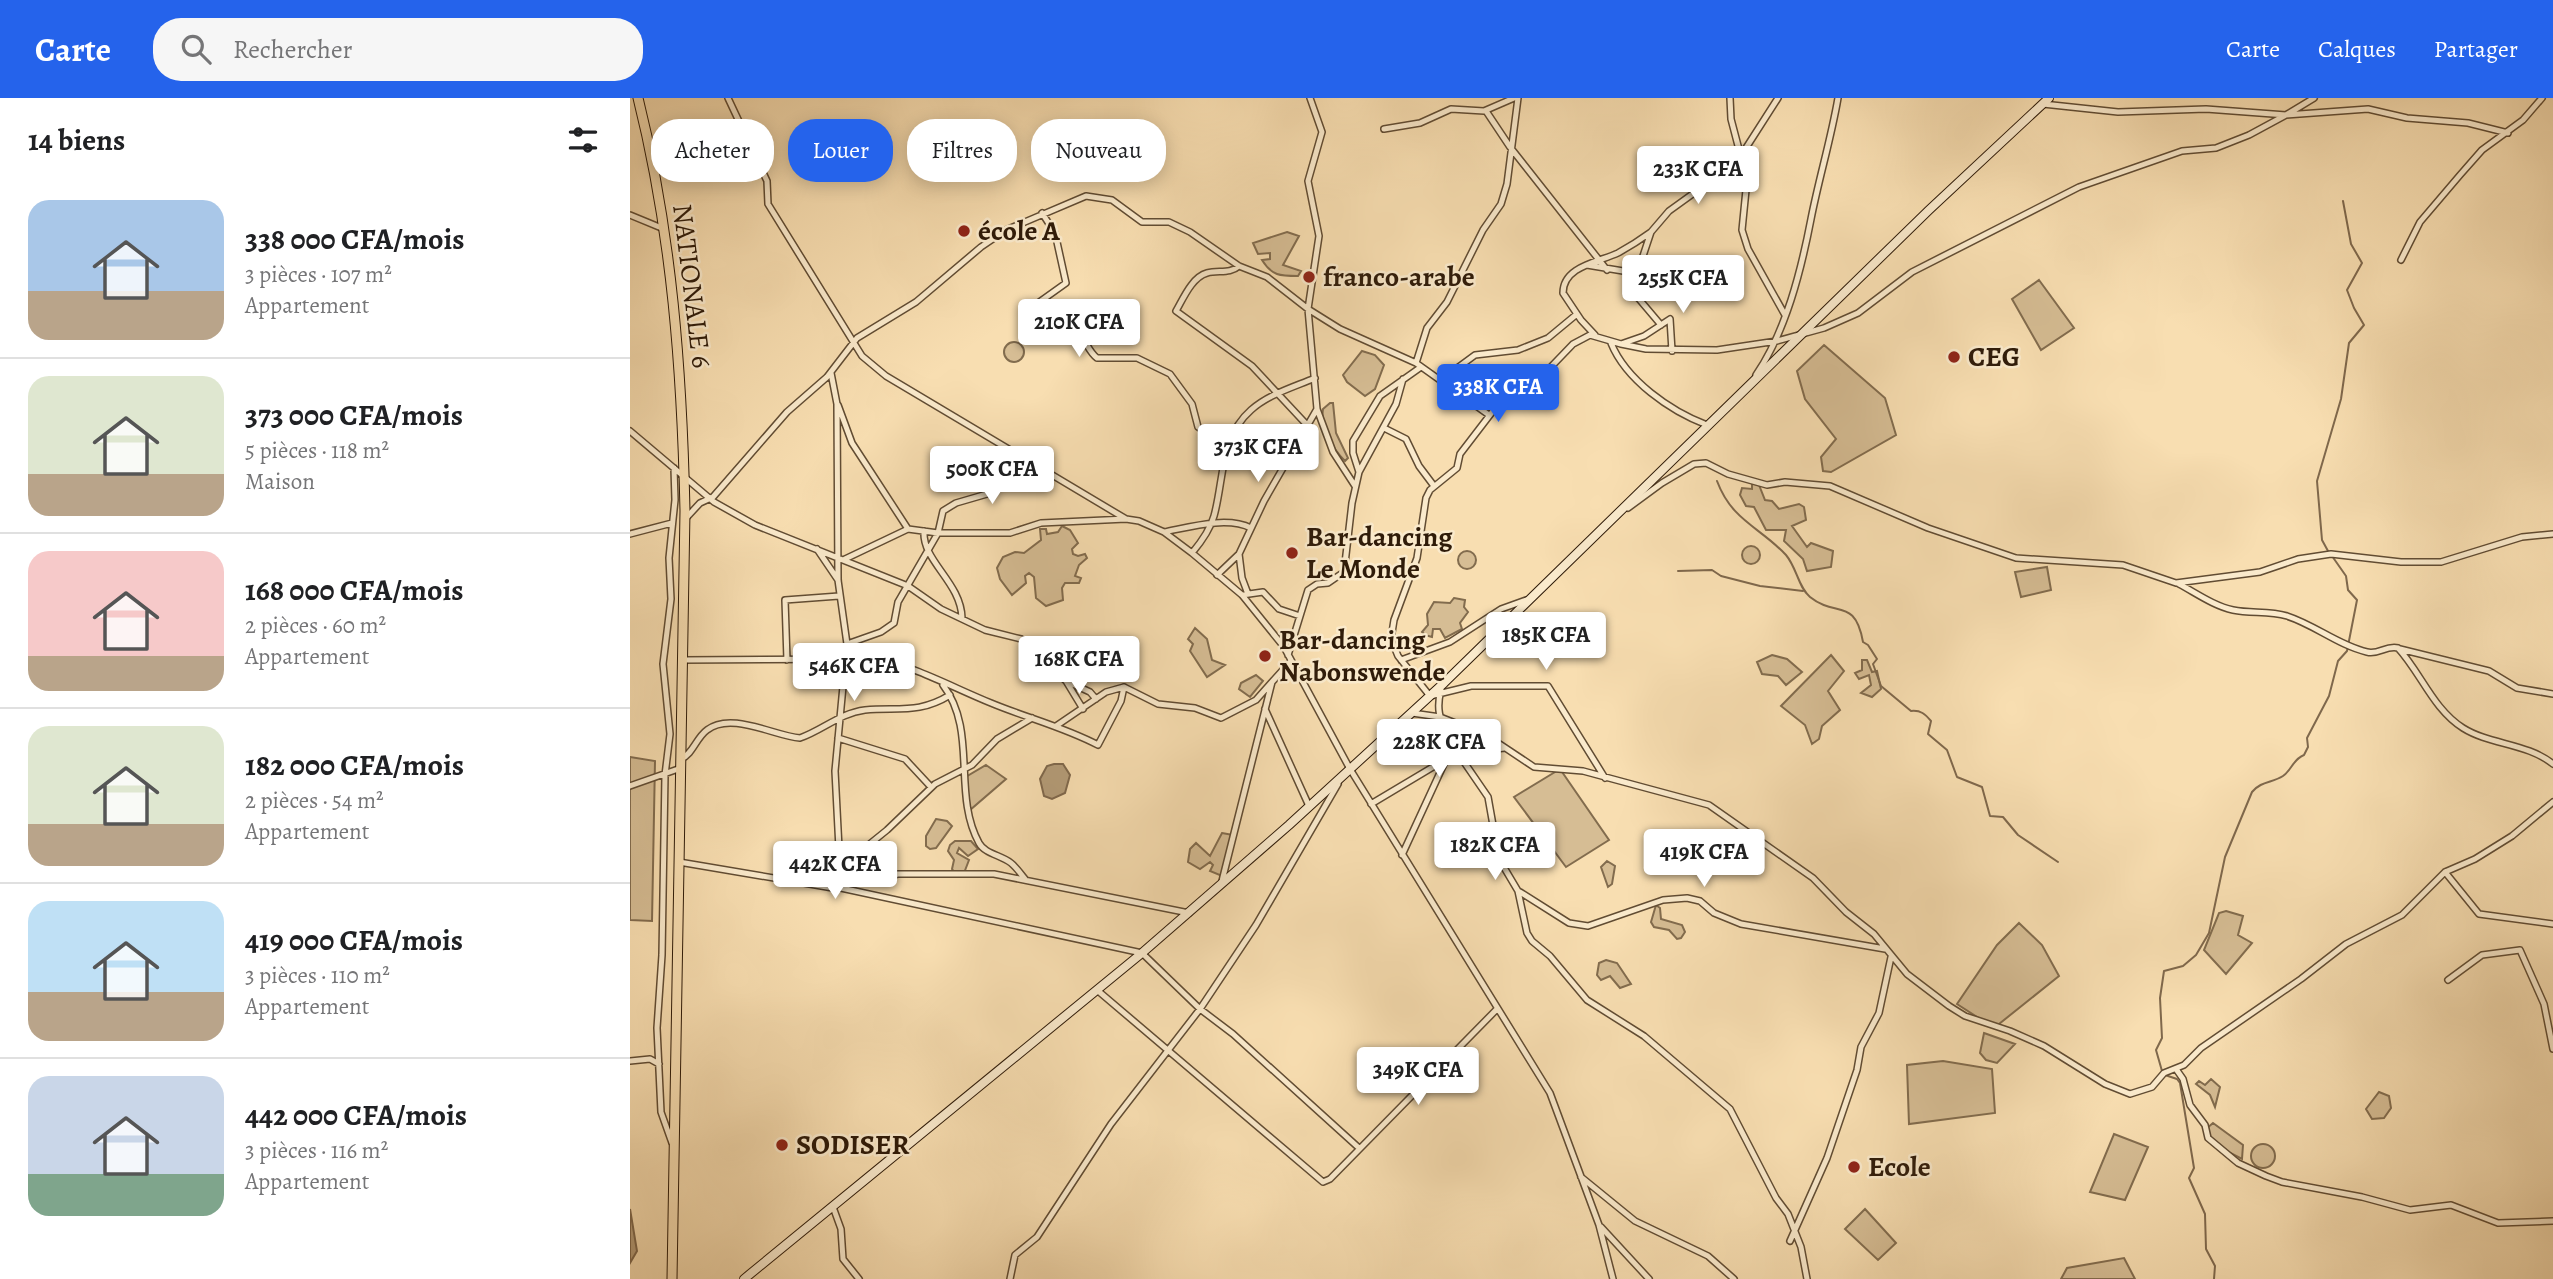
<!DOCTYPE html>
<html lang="fr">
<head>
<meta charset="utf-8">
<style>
  :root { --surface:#fff; --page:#f6f6f6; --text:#202124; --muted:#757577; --line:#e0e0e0; --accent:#2563eb }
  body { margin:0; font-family:Alegreya,serif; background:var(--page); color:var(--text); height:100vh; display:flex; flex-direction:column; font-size:26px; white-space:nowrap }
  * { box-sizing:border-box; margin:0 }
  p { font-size:23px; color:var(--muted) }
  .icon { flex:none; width:38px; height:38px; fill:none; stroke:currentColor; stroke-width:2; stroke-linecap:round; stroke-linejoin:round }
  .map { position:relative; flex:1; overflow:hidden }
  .details { display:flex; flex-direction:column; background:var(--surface); width:630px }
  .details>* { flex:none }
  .banner { position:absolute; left:21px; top:21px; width:665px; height:63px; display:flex; gap:14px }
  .price { position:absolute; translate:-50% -60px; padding:0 16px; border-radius:7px; background:#fff; color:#222; font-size:23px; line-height:46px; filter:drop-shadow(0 2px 4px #0008) }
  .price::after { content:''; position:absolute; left:50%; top:42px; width:21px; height:16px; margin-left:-10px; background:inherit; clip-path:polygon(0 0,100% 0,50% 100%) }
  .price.active { background:var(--accent); color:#fff }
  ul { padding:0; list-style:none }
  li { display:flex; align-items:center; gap:21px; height:175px; padding:0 28px }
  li+li { border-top:2px solid var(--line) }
  li span { display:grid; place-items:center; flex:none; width:196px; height:140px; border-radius:21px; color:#555 }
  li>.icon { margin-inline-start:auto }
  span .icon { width:84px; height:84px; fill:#fffc; stroke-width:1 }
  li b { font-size:30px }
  h2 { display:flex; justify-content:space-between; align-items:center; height:84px; padding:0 28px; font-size:30px }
  .pill { padding:0 24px; border-radius:28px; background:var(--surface); box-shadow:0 4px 18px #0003; font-size:24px; line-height:63px }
  .pill.active { background:var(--accent); color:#fff }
  header { display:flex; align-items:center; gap:42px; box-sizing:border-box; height:98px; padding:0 35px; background:var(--accent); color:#fff }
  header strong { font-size:33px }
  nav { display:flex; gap:38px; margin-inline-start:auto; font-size:24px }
  .search { width:490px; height:63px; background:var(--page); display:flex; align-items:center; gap:18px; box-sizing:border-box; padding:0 24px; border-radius:28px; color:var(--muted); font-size:26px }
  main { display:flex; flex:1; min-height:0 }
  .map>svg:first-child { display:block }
  .green { fill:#d6bd94; stroke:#826c4e; stroke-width:2 }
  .water { fill:#b49c78; stroke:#7f684c; stroke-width:2 }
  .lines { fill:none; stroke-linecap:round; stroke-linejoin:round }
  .stream { stroke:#7f684c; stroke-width:2 }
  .minor-casing { stroke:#614c33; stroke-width:8 }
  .secondary-casing { stroke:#2f1b09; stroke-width:10 }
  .primary-casing { stroke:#2f1b09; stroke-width:11 }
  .minor { stroke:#faeacc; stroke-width:5 }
  .secondary { stroke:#faeacc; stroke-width:8 }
  .primary { stroke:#f8deb1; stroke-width:9 }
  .poi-dot { fill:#8f2418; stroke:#faeacc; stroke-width:2.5 }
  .labels { text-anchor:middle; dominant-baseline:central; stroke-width:5; stroke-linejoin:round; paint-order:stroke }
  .poi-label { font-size:28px; font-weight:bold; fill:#2f1b09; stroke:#faeacc; text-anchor:start }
  .street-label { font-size:28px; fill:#2f1b09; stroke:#faeacc }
</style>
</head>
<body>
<header>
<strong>Carte</strong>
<div class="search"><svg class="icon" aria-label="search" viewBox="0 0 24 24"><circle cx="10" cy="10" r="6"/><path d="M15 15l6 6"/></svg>Rechercher</div>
<nav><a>Carte</a><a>Calques</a><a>Partager</a></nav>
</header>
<main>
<section class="details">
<h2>14 biens<svg class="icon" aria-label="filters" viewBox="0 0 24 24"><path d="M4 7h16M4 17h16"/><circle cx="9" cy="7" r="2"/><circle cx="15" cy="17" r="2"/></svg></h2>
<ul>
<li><span style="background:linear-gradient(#a9c7e8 65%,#b9a48a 0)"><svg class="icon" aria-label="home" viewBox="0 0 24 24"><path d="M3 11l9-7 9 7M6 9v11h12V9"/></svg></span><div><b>338 000 CFA/mois</b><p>3 pièces · 107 m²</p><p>Appartement</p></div></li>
<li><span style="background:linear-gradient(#dfe7d0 70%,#b9a48a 0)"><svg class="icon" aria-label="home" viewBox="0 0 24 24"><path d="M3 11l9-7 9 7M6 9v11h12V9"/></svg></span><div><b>373 000 CFA/mois</b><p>5 pièces · 118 m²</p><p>Maison</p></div></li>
<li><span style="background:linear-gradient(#f6c9c9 75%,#b9a48a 0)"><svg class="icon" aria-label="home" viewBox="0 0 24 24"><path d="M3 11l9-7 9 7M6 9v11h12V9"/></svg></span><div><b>168 000 CFA/mois</b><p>2 pièces · 60 m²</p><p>Appartement</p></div></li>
<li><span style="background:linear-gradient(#dfe7d0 70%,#b9a48a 0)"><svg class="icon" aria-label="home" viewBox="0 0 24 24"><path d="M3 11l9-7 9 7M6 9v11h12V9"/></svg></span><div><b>182 000 CFA/mois</b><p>2 pièces · 54 m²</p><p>Appartement</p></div></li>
<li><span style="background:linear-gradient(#bfe0f5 65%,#b9a48a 0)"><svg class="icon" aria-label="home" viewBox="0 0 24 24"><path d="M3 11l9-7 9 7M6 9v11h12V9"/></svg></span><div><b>419 000 CFA/mois</b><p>3 pièces · 110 m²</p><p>Appartement</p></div></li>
<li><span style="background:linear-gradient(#c9d6e8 70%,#7fa58c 0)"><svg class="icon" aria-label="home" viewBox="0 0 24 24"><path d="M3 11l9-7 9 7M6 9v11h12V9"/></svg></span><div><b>442 000 CFA/mois</b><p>3 pièces · 116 m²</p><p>Appartement</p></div></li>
</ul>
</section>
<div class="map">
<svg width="1923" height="1181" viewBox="0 0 1923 1181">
  <rect width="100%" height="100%" fill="#f8deb1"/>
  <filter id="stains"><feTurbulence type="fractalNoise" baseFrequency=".00286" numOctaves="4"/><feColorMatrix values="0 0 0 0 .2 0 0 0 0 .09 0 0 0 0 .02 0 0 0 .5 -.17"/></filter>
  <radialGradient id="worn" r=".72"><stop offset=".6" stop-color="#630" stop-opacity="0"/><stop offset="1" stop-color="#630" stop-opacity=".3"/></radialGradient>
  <path class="green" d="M657 134 669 138 653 167 671 173 668 178C650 178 642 178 632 162L640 161V155L628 156 623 145Z
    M1409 182 1444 230 1411 252 1382 201Z
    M374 254a10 10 0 1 1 20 0a10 10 0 1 1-20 0Z
    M1194 247 1255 300 1266 337 1201 374 1193 373 1191 359 1206 341 1175 301 1167 273Z
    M732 253 745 257 754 267 745 291 735 298 717 284 713 277Z
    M700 305H703L706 335 718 360 715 363C703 351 690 330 693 311Z
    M1122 385 1129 387 1135 402 1142 403 1149 411 1169 406 1174 409 1176 422 1162 428 1177 449 1181 445 1203 453 1201 469 1177 473 1173 461 1154 443 1156 432H1136L1124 409 1116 408 1110 397 1112 390 1122 391Z
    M432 428 440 432 448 445 442 451 443 456 448 458 455 456 457 460 449 467 445 478 451 480 449 485H435L432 490 433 502 416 508 406 500 404 479 399 475 395 478 396 485 382 497 370 481 367 470 373 459 385 454 394 455 411 442 410 431H416L417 436 428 434Z
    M1112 457a9 9 0 1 1 18 0a9 9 0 1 1-18 0Z
    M828 462a9 9 0 1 1 18 0a9 9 0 1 1-18 0Z
    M1417 469 1421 492 1391 499 1385 474Z
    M824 500 835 502 834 509 838 514 830 525 832 531 815 540 810 531H803L802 539 795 537 792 534 798 527 797 516 804 504 820 505Z
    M565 530 577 541 582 562 595 567 577 579 560 553 563 546 558 541Z
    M1142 557 1157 561 1172 574 1156 587 1148 578 1132 576 1127 564Z
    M1201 557 1214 573 1198 593 1210 612 1192 628 1189 641 1182 646 1175 627 1151 608Z
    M1232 562H1237L1242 574 1247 573 1251 591 1242 599 1231 595 1241 587 1239 577 1229 581 1225 575 1232 572Z
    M626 577 633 583 620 599 609 591 611 585Z
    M0 659 25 663 22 823 0 822Z
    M356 667 376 681 340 712 334 680Z
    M930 671 979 742 936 769 884 699Z
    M306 721 317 723 322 728 306 750 300 751 296 748V738Z
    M592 735 603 737 592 778 580 773 583 767 580 764 570 771 558 764 560 751 566 745 580 758Z
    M325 743H341L348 751 338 758 329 750 327 755 339 762 334 775H325L322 771 324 762 318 753 320 747Z
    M977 763 985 768 982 786 978 789 971 769Z
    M1026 807 1030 810 1031 821 1052 827 1055 834 1051 840 1047 841 1039 832 1024 829 1021 824Z
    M1596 813 1613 818 1608 837 1622 845 1596 876 1574 852 1589 815Z
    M1389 825 1412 847 1429 878 1364 930 1327 906 1367 847Z
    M976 862 987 865 1001 886 990 890 980 878 971 882 967 877 969 865Z
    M1354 935 1385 946 1367 965 1356 962 1350 955Z
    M1313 963 1362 971 1365 1015 1279 1026 1277 967Z
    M1581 981 1590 989 1585 1009 1580 997 1566 986 1569 983 1575 987Z
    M1749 994 1759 998 1761 1010 1754 1020 1742 1021 1736 1011Z
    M1583 1025 1613 1047 1612 1061 1583 1046 1576 1031Z
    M1484 1036 1518 1049 1495 1102 1460 1094Z
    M1621 1058a12 12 0 1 1 24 0a12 12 0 1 1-24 0Z
    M1235 1111 1266 1145 1248 1162 1215 1131Z
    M1494 1160 1505 1181H1431L1437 1170Z"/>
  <path class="water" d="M424 666H433L440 677 435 695 422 701 414 698 410 681 417 668Z
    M0 1111 7 1153 0 1165Z"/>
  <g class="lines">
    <path class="stream" d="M1087 383C1102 423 1130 429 1156 457 1167 470 1168 489 1180 499 1206 520 1225 499 1233 544L1238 547 1247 561 1243 566 1251 588 1281 613C1291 612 1295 616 1301 623L1298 636 1317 652 1327 679 1352 689 1360 718 1373 719 1388 737 1428 764
      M1698 453 1692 442 1687 383 1711 301 1719 245 1734 227 1724 210 1717 192 1732 165 1721 146 1713 103
      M1048 473 1082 472 1091 478 1130 488 1173 493
      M1532 973 1526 952 1532 940 1530 900 1534 873 1553 868 1566 857 1579 835 1595 759 1622 694C1631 683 1642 685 1653 678 1662 672 1663 661 1674 657L1678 649 1677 640 1699 598 1708 563 1717 553 1727 502 1718 492 1716 478 1702 458
      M1535 977 1547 981 1550 985 1564 1070 1559 1080 1575 1116 1576 1151 1585 1168 1584 1181"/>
    <defs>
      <path id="minor" d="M98 0 137 83 138 106 232 258 256 278 496 421 509 423 534 434 562 455 612 497 654 549 720 671 920 995 969 1127 983 1181
        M680 0 692 34 678 83 689 138 678 211 687 311 703 354 725 388
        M1100 0 1101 21 1117 82 1112 132 1118 151 1155 217
        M1413 6 1488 14 1576 11 1656 17 1684 0
        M856 13 880 49 977 172
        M754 31 790 25 821 11 854 13 884 0
        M412 115 425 135 436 185 408 205C424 232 437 224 451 238 457 245 459 254 467 260H507L540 276 562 306 568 329 581 338 593 358
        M0 117 34 131
        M1771 162 1790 124 1830 77 1852 52 1893 22 1912 0
        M957 167 1005 175
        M609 168C600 176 589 172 577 175 562 179 553 201 546 213L622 268 677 327
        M1031 227 1009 201 1003 188 1021 134 1039 113 1107 64 1148 0
        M965 237 951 222 933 195C933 168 969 164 988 155 999 149 1010 142 1021 134
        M981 245C996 282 1040 313 1077 327
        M991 246 1016 251 1087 252 1147 243 1194 230 1228 215 1282 174 1449 89 1552 53 1586 50 1619 37 1656 17 1738 11 1777 20 1838 25 1878 35
        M786 265 797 230 817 204 853 132 871 106 877 86 888 0
        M201 275 207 306 208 482 217 546 205 673 210 770
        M1126 277C1156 233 1171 173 1181 121 1189 80 1201 41 1208 0
        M811 282 845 257 888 252 918 240 947 216
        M208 307 222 345 278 431
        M754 330 776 341 789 368 804 388
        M0 333 84 404 125 427 278 488 311 511 355 532 391 541 436 583 453 611
        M729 374 766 306 773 281
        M998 410 1032 385 1064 366 1076 365 1098 376 1137 387 1155 384 1200 388 1298 430 1386 460 1493 467 1546 485 1630 474 1668 461 1701 456 1771 464H1811L1892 439 1923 436
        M57 419 70 405 83 399 157 314 197 279 227 240 286 204 351 149 376 132 456 98 482 102 512 124H539L560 134 609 168 637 179 678 211 710 231 786 265 859 317
        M294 433C292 463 331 484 332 520
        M534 434C560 429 597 418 621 430
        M0 436 42 425
        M187 451 208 482
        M562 455C572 443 580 432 584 418 594 382 590 339 621 312 639 296 664 289 685 280
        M609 456 612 480 618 496
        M215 461 278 431 308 435H380L411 425 496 421
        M587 477 609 456 634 403 687 311
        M1549 486C1566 495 1584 508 1603 512 1621 516 1639 512 1657 518 1685 527 1708 547 1737 554 1749 557 1756 547 1768 550 1791 575 1803 611 1833 630 1860 647 1897 645 1923 666
        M612 497 633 494 649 511 670 518
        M217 546 251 534 264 525 268 504 308 435 313 413 326 405 357 396 399 365
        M1770 551 1859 573 1887 590 1923 596
        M658 557 678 492 687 486 698 485 714 474 722 405 729 374 723 355V343L750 298 791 269
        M53 562 249 561C288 570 324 590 361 605 397 620 434 629 468 647L491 603 494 589
        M157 562 155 502 209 498
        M771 562 820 544 871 511 896 502
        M436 583 460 594 466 601
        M313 587C348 633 322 696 349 745 355 756 371 757 381 765 386 769 391 776 395 781
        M635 611 679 708
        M782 615 810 619 856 637 904 669 953 673 1079 707 1183 780 1216 814 1244 836 1277 876 1319 908 1335 918 1380 933 1414 948 1475 986 1500 996 1522 989 1534 975 1554 967 1571 950 1671 881 1716 846 1772 817 1815 774 1845 761 1882 738 1923 704
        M426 628 476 594 494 589 528 606 565 610 591 620 626 602 642 584
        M832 628 821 645 858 699 869 761 888 793 897 835 902 843 920 858 957 902 1014 938 1100 1011 1146 1100 1158 1116 1171 1149 1177 1181
        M208 640 275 661 301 689
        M51 661C63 656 66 640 77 632 101 613 144 638 170 640 193 632 210 615 235 612 269 609 289 616 320 597
        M975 680 918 588H841L800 598 768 558 761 541 764 522 787 460 796 400 800 392 827 370 830 356 876 296 917 273 943 246 960 237 991 246 1014 238 1040 221 1042 253
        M0 688 51 670
        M741 706 823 657 874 650
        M772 757 820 653C823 631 802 626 811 592
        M49 764 203 790 268 776H364L559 815
        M1815 774 1849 816 1923 826
        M592 783 642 584 661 563
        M203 790 210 770 257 732 305 686 342 667 367 641 402 620
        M211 790 512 855 570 911 603 936 729 1050
        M890 794 939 825 958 828 1033 802 1057 800 1070 803 1084 815 1111 826 1255 851
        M1818 882 1852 857 1890 852 1914 906 1923 951
        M467 892 693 1084 700 1081 867 911
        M0 963 20 961 29 966
        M1546 971 1553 981 1560 1007 1575 1027 1578 1040 1608 1065 1636 1078 1652 1084 1732 1099 1780 1112 1821 1107 1868 1125 1923 1123
        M42 1045 31 1014 27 930 32 857 35 677 40 636 33 566 41 501 39 460 45 402 44 370
        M951 1079 1005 1123 1078 1158 1104 1181
        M203 1109 211 1131 213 1161 229 1181
        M971 1129 1019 1181
        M1160 1143 1197 1060 1227 972 1231 949 1249 915 1261 859
        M380 1181 385 1157 407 1139 481 1026 570 911 626 827 708 686"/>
      <path id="secondary" d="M114 1181 512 855 659 727 814 585 1299 112 1419 0"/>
      <path id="primary" d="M8 0C42 136 52 273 55 413L42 1181"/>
    </defs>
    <use href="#minor" class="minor-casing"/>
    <use href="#secondary" class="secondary-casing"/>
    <use href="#primary" class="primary-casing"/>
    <use href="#minor" class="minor"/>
    <use href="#secondary" class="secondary"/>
    <use href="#primary" class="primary"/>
  </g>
  <g class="poi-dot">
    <circle cx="334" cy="133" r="7"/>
    <circle cx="679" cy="179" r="7"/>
    <circle cx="1324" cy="259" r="7"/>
    <circle cx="662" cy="455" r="7"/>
    <circle cx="635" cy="558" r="7"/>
    <circle cx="152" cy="1047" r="7"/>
    <circle cx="1224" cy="1069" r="7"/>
  </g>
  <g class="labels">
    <g class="poi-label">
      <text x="348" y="133">école A</text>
      <text x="693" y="179">franco-arabe</text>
      <text x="1338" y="259">CEG</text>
      <text x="676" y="439">Bar-dancing<tspan x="676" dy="32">Le Monde</tspan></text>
      <text x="649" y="542">Bar-dancing<tspan x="649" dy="32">Nabonswende</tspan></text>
      <text x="166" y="1047">SODISER</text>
      <text x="1238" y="1069">Ecole</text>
    </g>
    <g class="street-label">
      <text transform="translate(62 188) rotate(83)">NATIONALE 6</text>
    </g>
  </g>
  <rect width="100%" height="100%" filter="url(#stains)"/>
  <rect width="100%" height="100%" fill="url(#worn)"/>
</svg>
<b class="price" style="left:1068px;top:108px">233K CFA</b>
<b class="price" style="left:1053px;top:217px">255K CFA</b>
<b class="price" style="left:449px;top:261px">210K CFA</b>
<b class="price active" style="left:868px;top:326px">338K CFA</b>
<b class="price" style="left:628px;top:386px">373K CFA</b>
<b class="price" style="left:362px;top:408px">500K CFA</b>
<b class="price" style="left:916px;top:574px">185K CFA</b>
<b class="price" style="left:449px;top:598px">168K CFA</b>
<b class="price" style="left:224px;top:605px">546K CFA</b>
<b class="price" style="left:809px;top:681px">228K CFA</b>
<b class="price" style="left:865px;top:784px">182K CFA</b>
<b class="price" style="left:1074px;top:791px">419K CFA</b>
<b class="price" style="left:205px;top:803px">442K CFA</b>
<b class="price" style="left:788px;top:1009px">349K CFA</b>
<div class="banner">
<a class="pill">Acheter</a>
<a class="pill active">Louer</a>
<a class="pill">Filtres</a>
<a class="pill">Nouveau</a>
</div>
</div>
</main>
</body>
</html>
